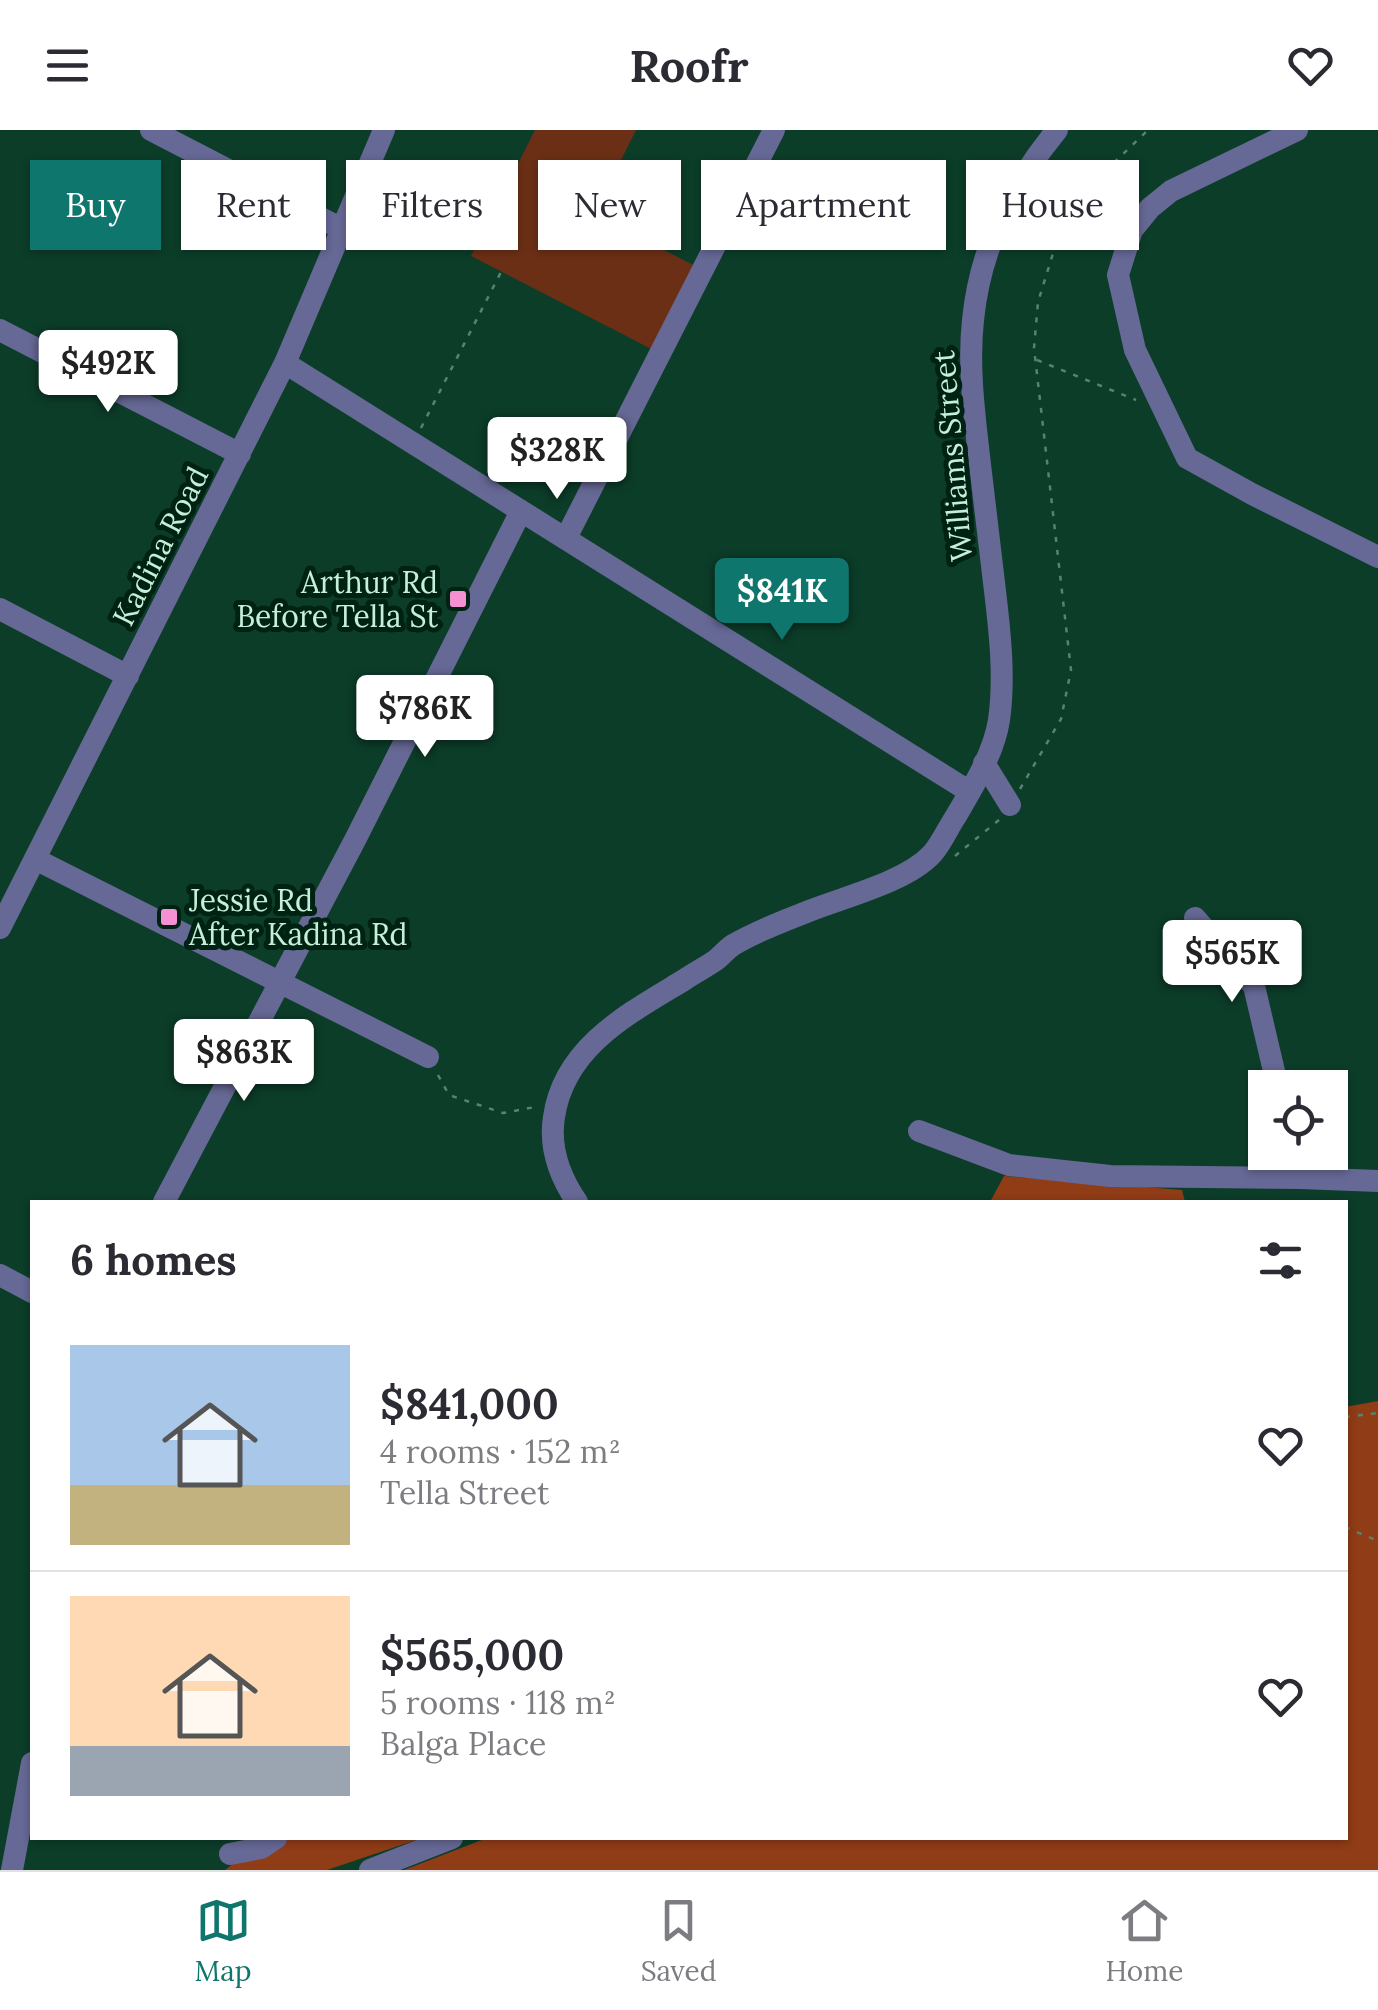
<!DOCTYPE html>
<html lang="en">
<head>
<meta charset="utf-8">
<style>
  :root { --surface:#fff; --page:#f2f2f3; --text:#2b2b33; --muted:#7c7c81; --line:#e1e1e2; --accent:#0f766e }
  body { margin:0; font-family:Lora,serif; background:var(--page); color:var(--text); height:100vh; display:flex; flex-direction:column; font-size:38px; white-space:nowrap }
  * { box-sizing:border-box; margin:0 }
  p { font-size:32px; color:var(--muted) }
  .icon { flex:none; width:55px; height:55px; fill:none; stroke:currentColor; stroke-width:2; stroke-linecap:round; stroke-linejoin:round }
  .map { position:relative; flex:1; overflow:hidden }
  .sheet { position:absolute; left:30px; top:1070px; width:1318px; height:640px; display:flex; flex-direction:column; background:var(--surface); border-radius:0px; box-shadow:0 2px 8px #0004 }
  .sheet>* { flex:none }
  .hud { position:absolute; left:30px; top:30px; width:1320px; height:90px; display:flex; gap:20px }
  .buttons { position:absolute; left:1248px; top:940px; display:grid; gap:20px }
  .buttons a { display:grid; place-items:center; width:100px; height:100px; border-radius:0px; background:var(--surface); box-shadow:0 2px 8px #0004; font-size:50px }
  .price { position:absolute; translate:-50% -85px; padding:0 22px; border-radius:10px; background:#fff; color:#222; font-size:32px; line-height:65px; filter:drop-shadow(0 2px 5px #0008) }
  .price::after { content:''; position:absolute; left:50%; top:60px; width:30px; height:22px; margin-left:-15px; background:inherit; clip-path:polygon(0 0,100% 0,50% 100%) }
  .price.selected { background:var(--accent); color:#fff }
  ul { padding:0; list-style:none }
  li { display:flex; align-items:center; gap:30px; height:250px; padding:0 40px }
  li+li { border-top:2px solid var(--line) }
  li span { display:grid; place-items:center; flex:none; width:280px; height:200px; border-radius:0px; color:#555 }
  li>.icon { margin-inline-start:auto }
  span .icon { width:120px; height:120px; fill:#fffc; stroke-width:1 }
  li b { font-size:42px }
  h2 { display:flex; justify-content:space-between; align-items:center; height:120px; padding:0 40px; font-size:42px }
  .pill { padding:0 35px; border-radius:0px; background:var(--surface); box-shadow:0 2px 8px #0004; font-size:35px; line-height:90px }
  .pill.selected { background:var(--accent); color:#fff }
  header { display:flex; justify-content:space-between; align-items:center; height:130px; padding:0 40px; background:var(--surface); font-size:45px; font-weight:700 }
  .tabs { display:flex; justify-content:space-around; align-items:center; height:140px; border-top:2px solid var(--line); background:var(--surface); font-size:28px; color:var(--muted) }
  .tabs a { display:grid; justify-items:center; gap:5px }
  .tabs .selected { color:var(--accent) }
  .map>svg:first-child { display:block }
  .green { fill:#6b2f16 }
  .forest { fill:#903c16 }
  .lines { fill:none; stroke-linecap:round; stroke-linejoin:round }
  .path { stroke:#56846f; stroke-width:2.5; stroke-dasharray:5 8; stroke-linecap:butt }
  .minor { stroke:#666895; stroke-width:22 }
  .poi-dot { fill:#f591d2; stroke:#002213; stroke-width:4 }
  .labels { text-anchor:middle; dominant-baseline:central; stroke-width:10; stroke-linejoin:round; paint-order:stroke }
  .street-label { font-size:30px; fill:#c6efd9; stroke:#002213 }
  .poi-label { font-size:30px; fill:#c6efd9; stroke:#002213; text-anchor:end }
</style>
</head>
<body>
<header><svg class="icon" aria-label="menu" viewBox="0 0 24 24"><path d="M4 6h16M4 12h16M4 18h16"/></svg>Roofr<svg class="icon" aria-label="heart" viewBox="0 0 24 24"><path d="M12 20l-8-8c-3-5 5-10 8-4 3-6 11-1 8 4z"/></svg></header>
<div class="map">
<svg width="1378" height="1740" viewBox="0 0 1378 1740">
  <rect width="100%" height="100%" fill="#0c3d29"/>
  <path class="green" d="M535 0H636L594 84 703 140 661 224 471 126Z"/>
  <path class="forest" d="M1004 1046 1182 1060 1185 1072H990Z
    M1378 1271V1740H404L487 1708H1345V1277Z
    M266 1708H422L327 1740H225Z"/>
  <g class="lines">
    <path class="path" d="M1037 230 1136 270
      M421 298 501 142
      M1020 659 1061 589 1071 540 1034 218 1038 172 1059 104 1103 43 1146 2 1153 0
      M955 726 999 690
      M438 945 449 965 503 983 535 977
      M1345 1287 1378 1283
      M1345 1397 1378 1411"/>
    <path class="minor" d="M151 0 342 99
      M1297 0 1171 61 1150 78 1132 100 1118 145 1135 220 1187 328 1252 364 1378 427
      M0 200 240 324
      M285 233 970 662
      M566 408 774 0
      M0 479 128 546
      M984 633 1010 675
      M35 729 428 927
      M1195 788 1254 856 1278 958
      M0 798 285 233 384 0
      M919 1001 1009 1035 1110 1046 1300 1048 1378 1051
      M164 1072 355 710 521 381
      M577 1072C560 1047 549 1018 554 987 564 917 628 884 684 850 694 843 706 837 716 830 722 825 727 819 733 815 756 801 784 791 809 781 844 767 906 752 932 724 941 714 948 698 956 686 973 657 994 623 999 590 1005 548 1000 503 995 461 990 416 984 371 979 326 974 281 968 236 973 190 980 118 1011 56 1057 0
      M0 1145 32 1162
      M230 1724 261 1718 276 1708
      M12 1740 32 1633
      M370 1740 452 1708"/>
  </g>
  <g class="poi-dot">
    <rect x="448" y="459" width="20" height="20" rx="5"/>
    <rect x="159" y="777" width="20" height="20" rx="5"/>
  </g>
  <g class="labels">
    <g class="street-label">
      <text transform="translate(952 326) rotate(-95)">Williams Street</text>
      <text transform="translate(160 416) rotate(-63)">Kadina Road</text>
    </g>
    <g class="poi-label">
      <text x="438" y="452">Arthur Rd<tspan x="438" dy="34">Before Tella St</tspan></text>
      <text x="189" y="770" text-anchor="start">Jessie Rd<tspan x="189" dy="34">After Kadina Rd</tspan></text>
    </g>
  </g>
</svg>
<div class="buttons">
<a><svg class="icon" aria-label="locate" viewBox="0 0 24 24"><circle cx="12" cy="12" r="6"/><path d="M12 2v4M12 18v4M2 12h4M18 12h4"/></svg></a>
</div>
<b class="price" style="left:108px;top:285px">$492K</b>
<b class="price" style="left:557px;top:372px">$328K</b>
<b class="price selected" style="left:782px;top:513px">$841K</b>
<b class="price" style="left:425px;top:630px">$786K</b>
<b class="price" style="left:1232px;top:875px">$565K</b>
<b class="price" style="left:244px;top:974px">$863K</b>
<div class="hud">
<a class="pill selected">Buy</a>
<a class="pill">Rent</a>
<a class="pill">Filters</a>
<a class="pill">New</a>
<a class="pill">Apartment</a>
<a class="pill">House</a>
</div>
<section class="sheet">
<h2>6 homes<svg class="icon" aria-label="filters" viewBox="0 0 24 24"><path d="M4 7h16M4 17h16"/><circle cx="9" cy="7" r="2"/><circle cx="15" cy="17" r="2"/></svg></h2>
<ul>
<li><span style="background:linear-gradient(#a9c7e8 70%,#c2b280 0)"><svg class="icon" aria-label="home" viewBox="0 0 24 24"><path d="M3 11l9-7 9 7M6 9v11h12V9"/></svg></span><div><b>$841,000</b><p>4 rooms · 152 m²</p><p>Tella Street</p></div><svg class="icon" aria-label="heart" viewBox="0 0 24 24"><path d="M12 20l-8-8c-3-5 5-10 8-4 3-6 11-1 8 4z"/></svg></li>
<li><span style="background:linear-gradient(#ffd9b3 75%,#9aa5b1 0)"><svg class="icon" aria-label="home" viewBox="0 0 24 24"><path d="M3 11l9-7 9 7M6 9v11h12V9"/></svg></span><div><b>$565,000</b><p>5 rooms · 118 m²</p><p>Balga Place</p></div><svg class="icon" aria-label="heart" viewBox="0 0 24 24"><path d="M12 20l-8-8c-3-5 5-10 8-4 3-6 11-1 8 4z"/></svg></li>
</ul>
</section>
</div>
<nav class="tabs">
<a class="selected"><svg class="icon" aria-label="map" viewBox="0 0 24 24"><path d="M3 6l6-2 6 2 6-2v14l-6 2-6-2-6 2zM9 4v14M15 6v14"/></svg>Map</a>
<a><svg class="icon" aria-label="saved" viewBox="0 0 24 24"><path d="M7 4h10v16l-5-4-5 4z"/></svg>Saved</a>
<a><svg class="icon" aria-label="home" viewBox="0 0 24 24"><path d="M3 11l9-7 9 7M6 9v11h12V9"/></svg>Home</a>
</nav>
</body>
</html>
